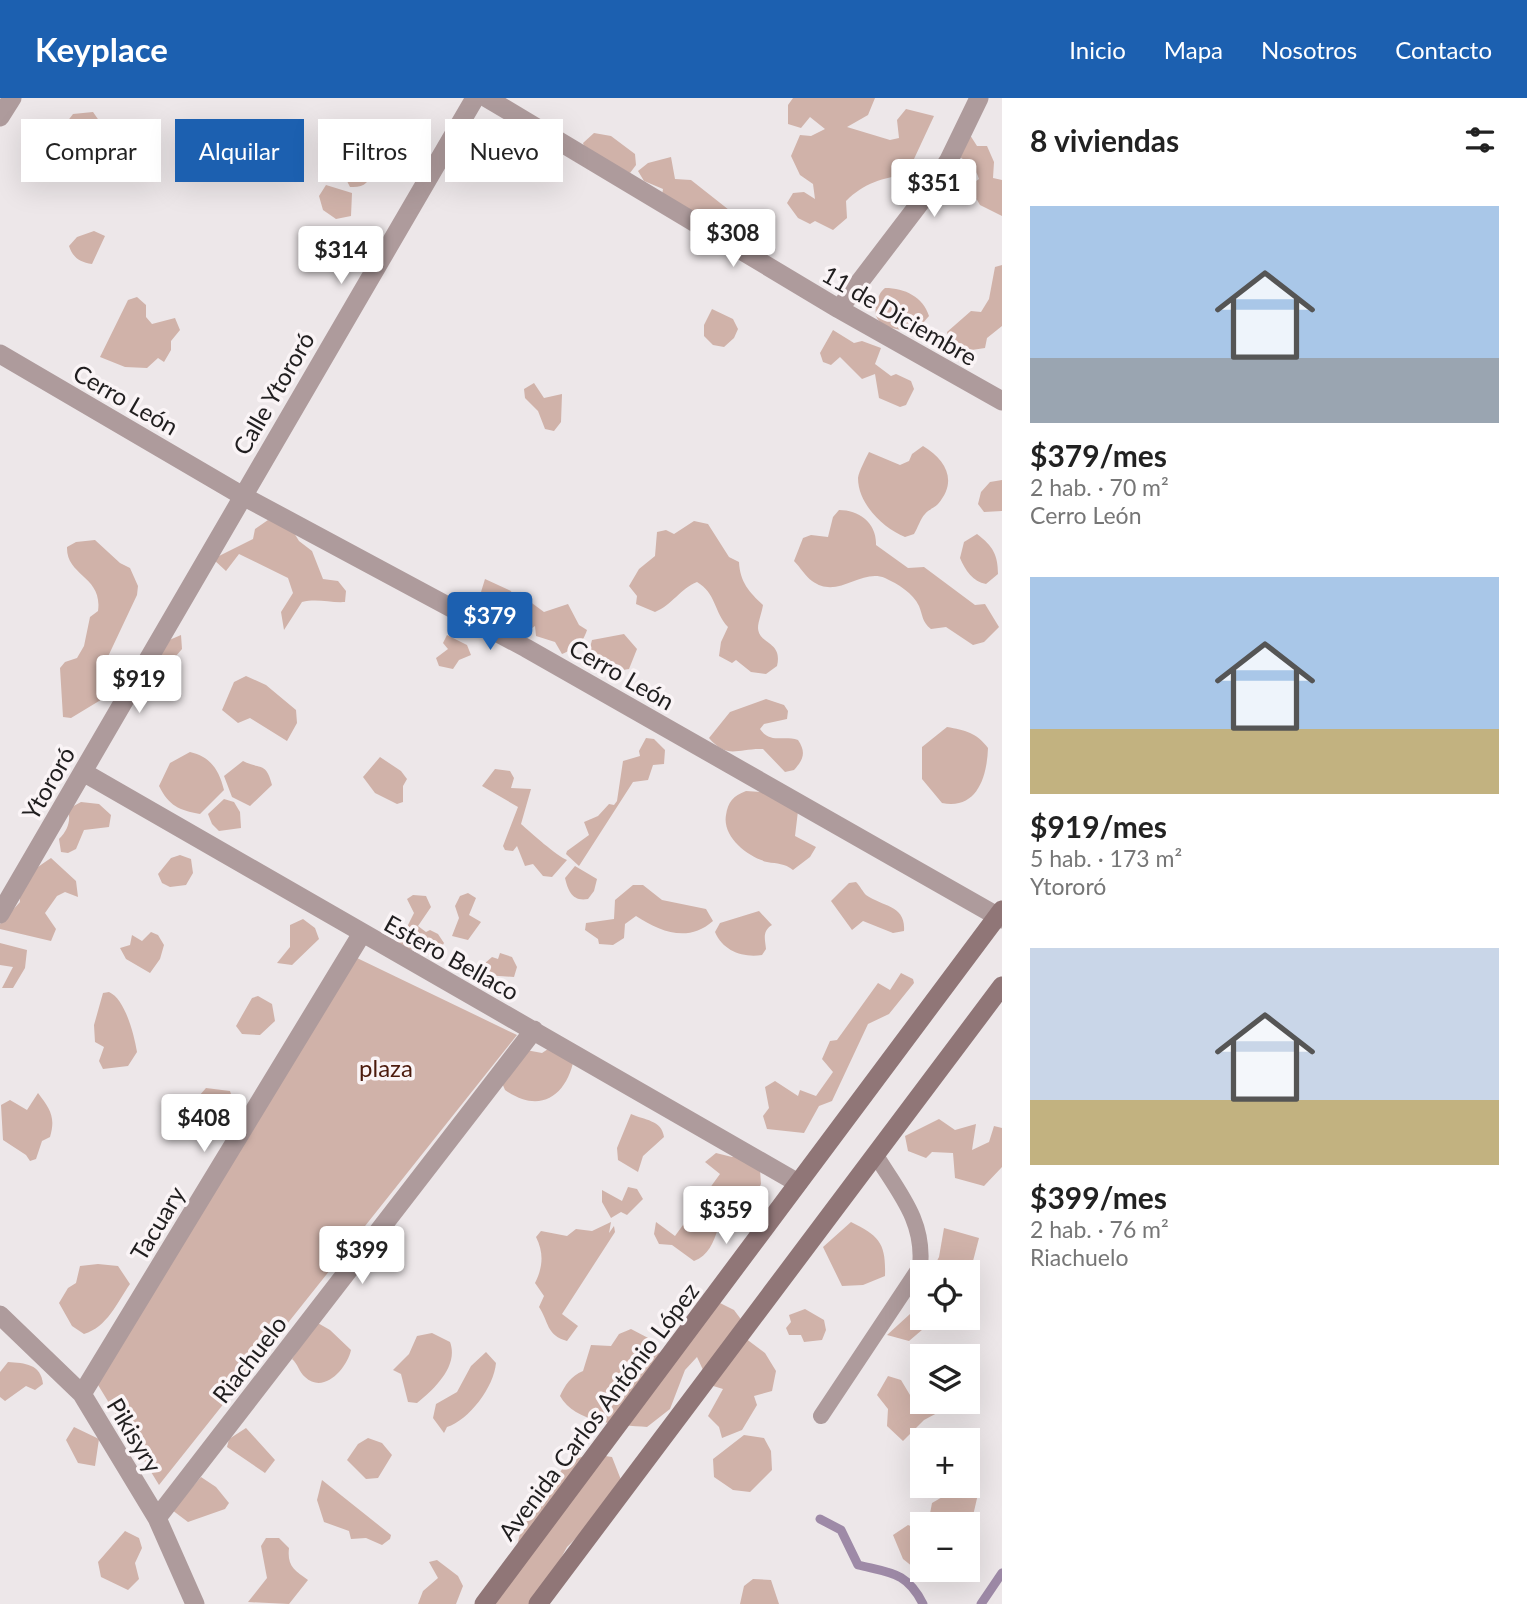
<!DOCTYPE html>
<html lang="es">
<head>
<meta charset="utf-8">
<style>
  :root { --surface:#fff; --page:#f2f2f2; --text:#222; --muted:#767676; --accent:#1c60b0 }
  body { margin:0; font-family:Lato,sans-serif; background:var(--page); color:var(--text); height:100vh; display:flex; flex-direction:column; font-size:26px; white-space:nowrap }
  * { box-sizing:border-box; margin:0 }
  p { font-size:23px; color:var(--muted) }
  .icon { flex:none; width:38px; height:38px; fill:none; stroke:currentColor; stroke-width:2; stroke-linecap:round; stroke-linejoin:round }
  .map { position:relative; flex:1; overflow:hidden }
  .drawer { display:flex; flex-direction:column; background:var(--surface); width:525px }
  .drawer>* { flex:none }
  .top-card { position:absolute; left:21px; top:21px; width:665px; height:63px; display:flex; gap:14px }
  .controls { position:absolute; left:910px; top:1162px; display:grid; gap:14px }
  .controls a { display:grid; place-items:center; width:70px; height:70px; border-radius:0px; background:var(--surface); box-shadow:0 7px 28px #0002; font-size:35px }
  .price { position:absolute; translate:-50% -60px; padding:0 16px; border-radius:7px; background:#fff; color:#222; font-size:23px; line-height:46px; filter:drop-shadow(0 2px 4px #0008) }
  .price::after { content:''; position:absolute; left:50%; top:42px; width:21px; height:16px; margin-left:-10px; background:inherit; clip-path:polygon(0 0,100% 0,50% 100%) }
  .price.current { background:var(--accent); color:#fff }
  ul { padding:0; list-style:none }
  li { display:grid; align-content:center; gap:14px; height:371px; padding:0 28px }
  li span { display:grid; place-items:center; height:217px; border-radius:0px; color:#555 }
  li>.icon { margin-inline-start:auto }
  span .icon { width:126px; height:126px; fill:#fffc; stroke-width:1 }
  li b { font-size:30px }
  h2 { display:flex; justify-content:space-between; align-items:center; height:84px; padding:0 28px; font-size:30px }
  .chip { padding:0 24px; border-radius:0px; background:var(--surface); box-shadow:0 7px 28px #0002; font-size:24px; line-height:63px }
  .chip.current { background:var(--accent); color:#fff }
  header { display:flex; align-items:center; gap:42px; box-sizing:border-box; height:98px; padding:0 35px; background:var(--accent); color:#fff }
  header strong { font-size:33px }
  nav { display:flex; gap:38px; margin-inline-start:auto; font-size:24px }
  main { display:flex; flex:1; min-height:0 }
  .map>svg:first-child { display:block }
  .green { fill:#d0b2a9 }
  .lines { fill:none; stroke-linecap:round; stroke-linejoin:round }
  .stream { stroke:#9e8aa7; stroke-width:9 }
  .service { stroke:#ae9b9c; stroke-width:16 }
  .minor { stroke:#ae9b9c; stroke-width:19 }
  .tertiary { stroke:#ae9b9c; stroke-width:19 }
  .secondary { stroke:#907677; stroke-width:19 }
  .labels { text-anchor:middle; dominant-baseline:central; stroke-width:7; stroke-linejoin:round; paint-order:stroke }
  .street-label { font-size:24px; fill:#201e1f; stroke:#faf4f6 }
  .park-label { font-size:24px; fill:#4c1b0d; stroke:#faf4f6 }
</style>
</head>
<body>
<header>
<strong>Keyplace</strong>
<nav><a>Inicio</a><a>Mapa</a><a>Nosotros</a><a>Contacto</a></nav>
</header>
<main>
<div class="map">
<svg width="1002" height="1506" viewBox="0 0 1002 1506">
  <rect width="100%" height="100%" fill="#ede7e9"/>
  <path class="green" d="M793 0H875L868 17 847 29 890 42 899 40 897 22 906 11 934 18 907 76C883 80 864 85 846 103L847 120 833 132 815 123 810 126 798 120 787 105 793 95 804 94 815 101 813 86 800 77 791 58 800 37 811 38 825 31 810 19 801 30 788 26V7Z
    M93 14 100 24 93 57 77 52 74 59 68 60 38 50 47 30 60 33 73 16Z
    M354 24 386 30 382 40 371 50 375 72C368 84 365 90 350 89L347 83 351 70 356 67V53L349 40Z
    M594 35 611 38 635 56 636 67 630 75 585 51 583 45Z
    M970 37 977 48H987L994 64 993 80 1002 82V118L980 107 969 88 979 81C976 70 967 63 958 58Z
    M671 59 675 81 691 82 743 123 733 133 716 134 662 97 663 91 644 83 638 73 648 65Z
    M326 87 352 95 351 118 336 121 323 112 319 98Z
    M94 133 105 138 92 166C80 164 73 160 69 148L77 139Z
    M1002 167V228L987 240 985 250 965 253 950 246 947 234 971 213 981 214 989 201 995 169Z
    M885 190C905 190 923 199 929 218L915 234C896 231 869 230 877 205 879 198 879 195 885 190Z
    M137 199 146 207V219L152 226 175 220 180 232 171 243V252L164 264 158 260 147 270 125 269 100 259 128 202Z
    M712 211 733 221 738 231 734 240 724 249 713 247 704 238V227Z
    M833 232 854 245 862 243 881 250 875 266 891 278 896 276 911 283 914 291 906 307 900 309 879 300 875 276 862 281 840 259 831 267 823 264 820 255Z
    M534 285 544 300 562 296 561 324 554 333 545 331 538 313 525 300 524 291Z
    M923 348C946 362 958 383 938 406 934 410 928 412 925 416 920 421 918 430 914 436L905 439C883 430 858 406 858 380 859 373 866 360 869 354L900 367 909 363 912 356Z
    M1002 382V413L984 414 978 406 981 394 990 384Z
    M839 412C859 412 877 425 876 447L908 470 924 469 975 507 985 506 999 529 984 544 973 547 946 529 931 531C922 524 923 518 919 508 913 495 898 486 885 480 861 470 838 502 812 483 806 479 800 469 794 463L803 440 811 437 828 439 833 419Z
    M268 422 291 430 299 443 312 453 323 481 338 483 346 493 345 504C330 505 317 500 302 504L284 532 281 514 293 495 288 480 239 456 226 473 213 461 253 441 255 431Z
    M694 423 708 426 729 459 739 464C740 484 749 494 763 507 762 514 758 524 758 530 759 547 783 543 777 568L766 576 751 574 736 562 732 565 719 558 721 544 728 529C714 514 716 495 697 484 681 490 672 507 655 514L636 506 637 498 629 488 639 471 655 458 657 434 666 432 674 436Z
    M977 436C993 448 998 457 998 476L986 486C973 484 965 472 960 460L964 444Z
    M95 442 120 465 130 470 138 488 137 497 104 567V600L71 620 63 619 60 570 65 564 77 560 84 548 90 519 98 513C103 478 66 478 67 449L76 444Z
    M485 481 511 493 517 510 525 500 544 514 568 506 579 527 587 532C582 547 576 550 562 556L555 544 536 538 535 528 526 534 510 521 509 511 501 505 488 504 481 494Z
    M624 536 637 551 629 571C613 574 597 572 588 557L592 542Z
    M181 537 182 551 170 565 175 585 168 592 155 585 148 568 160 546Z
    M447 537 467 547 471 557 459 562 453 571 439 568 436 560 448 551 443 545Z
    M246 578 266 587 296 612 297 625 287 643 250 620 238 625 222 612 234 584Z
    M766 601 784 607 788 613 787 621 764 626 760 631C770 646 784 637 798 642 806 654 804 661 794 672L785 674 763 651C737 650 728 662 709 640L730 614Z
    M947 629C965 632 977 635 988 650 987 679 977 712 942 705L922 681V649Z
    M646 640 654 641 665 652 664 666 653 667 648 682 633 684 579 768 566 756 567 753 589 737 584 724 598 718 609 706 614 707 617 703 623 663 640 658 639 653Z
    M190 654C211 659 219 672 224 692L200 716C179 712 169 708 159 688L170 665Z
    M380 659 401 673 407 681 403 688V704L397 706 375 695 363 679Z
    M243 663C260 672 266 663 272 687L250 708 232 699 224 678Z
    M495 671 510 673 514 680 511 690 531 691 521 726C531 735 557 758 567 762L552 779 543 778 533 766 525 768 517 748 513 753 505 752 503 748 518 709 482 688Z
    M746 693 761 694 798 713 795 738 816 749 810 759 793 772C784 765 778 766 767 764 748 759 722 739 726 717 728 704 733 698 746 693Z
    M224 701 234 704 240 714 241 730 219 733 212 726 208 716Z
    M81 704 99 706 111 717 109 729 84 732 76 751 68 755 61 754 59 741C68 732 71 723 68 711Z
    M180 757 191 761 193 775 186 787 170 789 162 785 158 776 171 760Z
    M51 760 76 783 78 799 65 794 57 798 45 815 56 831 51 843 0 831V826L20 804C18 782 34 771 51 760Z
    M575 768 597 781 594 793 588 801C572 804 568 792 565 780Z
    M856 784C860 788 863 794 866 797 883 809 906 807 904 833L893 835 863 823 852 832 831 803 849 785Z
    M633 787H643L662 802 706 811 713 823C688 845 661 834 636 818L625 826 624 840 613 847 599 846 598 841 585 832 586 825 614 821 615 802Z
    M468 795 476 800 469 817 481 824 468 842 452 838 459 820 455 808 460 798Z
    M413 797 426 798 431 809 418 828 426 834 430 832 438 836 444 845 436 859 399 848 396 838 403 837 414 815 407 801Z
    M759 813 772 827C762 833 765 841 766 851L762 857C743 860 723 853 715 834L720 825Z
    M303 821 315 830 319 841 292 867 277 865 290 849V827Z
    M151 834 158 837 164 847 160 861 150 875 126 861 120 850 130 847 132 837 142 843Z
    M0 845 27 852 25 870 13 890H2L13 869 0 867Z
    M500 855 512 859 517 869 514 879 484 877V866L492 859 498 861Z
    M357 860 517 937 159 1387 95 1282Z
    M901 875 913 881 914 885 889 916 868 926 832 1003 819 1008 804 1035 767 1031 763 1018 769 1010 765 989 775 983 798 998 800 992 816 998 833 974 822 961 830 943 837 942 878 885 890 892Z
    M109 894C125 901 134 936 137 954L128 968 103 971 99 963 104 949 95 944 94 927 103 895Z
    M258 898 272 906 275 923 260 937 242 936 236 928 252 900Z
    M548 951 575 955C569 996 542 1018 505 992L499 978 526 952 542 955Z
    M206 990 230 993 235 1009C214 1027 202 1050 172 1038L169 1028 183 1013 198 1014 199 998Z
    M38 995C50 1011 56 1019 50 1039L42 1043 36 1061 30 1063 26 1057 3 1042 1 1007 10 1002 27 1012Z
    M631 1016C644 1022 662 1022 664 1039L643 1058 638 1074 618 1062 617 1050Z
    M939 1021 955 1032 976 1026 972 1052 989 1044 994 1028 1002 1030V1069L984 1088 955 1080 953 1055 932 1054 926 1060 908 1053 905 1038Z
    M716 1055 732 1059 740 1055 760 1072 761 1086 743 1124 718 1130C714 1144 708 1158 694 1163L672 1147 659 1146 654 1136 656 1124 675 1138 720 1076 705 1064Z
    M628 1089 637 1091 643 1101 627 1117 621 1114 611 1120 602 1104V1092L622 1103Z
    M611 1124 609 1135 614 1128 615 1134 562 1216 578 1228 567 1243C546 1237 549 1224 539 1209L544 1198 535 1185C543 1169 544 1155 536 1139L541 1133 567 1138 576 1131 592 1133Z
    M851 1124C880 1138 886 1146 885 1178L863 1187 842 1188 823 1149Z
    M944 1130 979 1140 973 1163 958 1167 967 1174H931L939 1159Z
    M98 1166 118 1168 130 1186C117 1205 107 1229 84 1236L72 1228 59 1205 68 1190 76 1185 80 1168Z
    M922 1187V1220H936L909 1243 887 1237 910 1216V1202Z
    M716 1203 734 1212 743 1224 741 1237 765 1255 776 1273 772 1293 754 1298 757 1307 742 1332 722 1340 719 1329 708 1318 723 1291 710 1287 697 1259 685 1272 670 1311 647 1329C619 1327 575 1325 560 1298 565 1287 571 1278 583 1273L591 1247 611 1248 619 1236 631 1231 652 1242 659 1256Z
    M805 1211 824 1222 826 1232 822 1242 804 1244 801 1237H789L786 1230 791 1224 789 1217Z
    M316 1224 330 1232 351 1252C347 1270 324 1297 305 1279 299 1274 298 1266 292 1261Z
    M432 1235 450 1244C459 1268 434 1291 417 1305L408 1304 401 1276 393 1272 409 1256 417 1238Z
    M486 1254 496 1265C494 1289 469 1322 447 1329L444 1335 433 1320 436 1306 457 1294 471 1268Z
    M8 1264C25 1265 41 1266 43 1286L35 1292 26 1288 5 1303 0 1299V1274Z
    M888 1278 901 1282 910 1297 922 1279V1304H941L939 1314 924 1322 903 1343 887 1328 888 1311 877 1297Z
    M74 1329 99 1341 95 1368 78 1365 66 1342Z
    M246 1330 275 1362 265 1375 227 1349 229 1341Z
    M744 1337 764 1340 771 1353 772 1372 750 1394 733 1392 714 1379 713 1361Z
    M368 1340 382 1345 392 1357 378 1380 366 1381 347 1362 358 1346Z
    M592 1356 612 1359 625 1392 567 1449 536 1506H475L515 1457 522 1427 568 1363Z
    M201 1379 216 1389 229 1405 225 1411 188 1424 172 1412Z
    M322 1382 391 1437 390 1441 382 1447 366 1440 351 1441 349 1433 324 1424 317 1402Z
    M968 1384 978 1396 972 1422 967 1426H928L932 1405 961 1388H968Z
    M908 1427 922 1433V1458L913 1469 903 1461 893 1437Z
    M125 1433 139 1440 142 1450 135 1465 139 1481 128 1492 101 1479 98 1464Z
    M266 1440H279L289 1450C287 1468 294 1472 308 1482L289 1506 248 1504 267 1480 261 1448Z
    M437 1462 458 1478 463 1488 456 1506H418L423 1493 438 1480 429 1464Z
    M753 1481 771 1482 779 1506H740L744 1488Z"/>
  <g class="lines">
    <path class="stream" d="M820 1421 841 1432 858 1467C891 1475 907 1474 923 1506
      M981 1506 1002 1475"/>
    <path class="service" d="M821 1318 920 1169C925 1123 899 1095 875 1056"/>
    <path class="minor" d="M487 0 839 211 1002 303
      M839 211 926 97 949 62 979 0
      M0 256 241 397 526 550 1002 821
      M83 674 798 1085
      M0 816 475 0
      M0 1217 82 1296 157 1420 195 1506
      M82 1296 361 837
      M157 1420 534 932"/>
    <path class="tertiary" d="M0 19 12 0"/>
    <path class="secondary" d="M484 1506 1002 812
      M538 1506 1002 888"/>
  </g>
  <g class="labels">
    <g class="street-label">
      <text transform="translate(900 217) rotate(30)">11 de Diciembre</text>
      <text transform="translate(273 295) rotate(-60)">Calle Ytororó</text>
      <text transform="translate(126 301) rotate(30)">Cerro León</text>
      <text transform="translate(622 576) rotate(30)">Cerro León</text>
      <text transform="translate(48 685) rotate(-60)">Ytororó</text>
      <text transform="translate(452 859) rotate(29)">Estero Bellaco</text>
      <text transform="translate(157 1125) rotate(-59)">Tacuary</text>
      <text transform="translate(249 1261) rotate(-52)">Riachuelo</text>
      <text transform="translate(598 1313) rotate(-53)">Avenida Carlos António López</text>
      <text transform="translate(135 1337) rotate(59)">Pikisyry</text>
    </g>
    <g class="park-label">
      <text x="386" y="969">plaza</text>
    </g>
  </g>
</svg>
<div class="controls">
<a><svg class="icon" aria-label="locate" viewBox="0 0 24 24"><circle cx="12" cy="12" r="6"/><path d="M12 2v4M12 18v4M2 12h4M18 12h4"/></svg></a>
<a><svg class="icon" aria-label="layers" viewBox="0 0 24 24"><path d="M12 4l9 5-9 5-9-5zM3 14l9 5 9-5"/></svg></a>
<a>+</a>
<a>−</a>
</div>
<b class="price" style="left:934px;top:121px">$351</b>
<b class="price" style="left:733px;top:171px">$308</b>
<b class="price" style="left:341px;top:188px">$314</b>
<b class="price current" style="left:490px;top:554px">$379</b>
<b class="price" style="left:139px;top:617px">$919</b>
<b class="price" style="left:204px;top:1056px">$408</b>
<b class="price" style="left:726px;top:1148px">$359</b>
<b class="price" style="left:362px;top:1188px">$399</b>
<div class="top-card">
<a class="chip">Comprar</a>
<a class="chip current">Alquilar</a>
<a class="chip">Filtros</a>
<a class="chip">Nuevo</a>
</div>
</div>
<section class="drawer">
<h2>8 viviendas<svg class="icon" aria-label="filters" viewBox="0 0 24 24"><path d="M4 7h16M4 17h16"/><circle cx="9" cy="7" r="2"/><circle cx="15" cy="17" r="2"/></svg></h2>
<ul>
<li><span style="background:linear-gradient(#a9c7e8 70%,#9aa5b1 0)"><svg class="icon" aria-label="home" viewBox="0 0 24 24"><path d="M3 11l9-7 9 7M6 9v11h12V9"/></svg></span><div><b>$379/mes</b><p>2 hab. · 70 m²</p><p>Cerro León</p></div></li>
<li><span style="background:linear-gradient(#a9c7e8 70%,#c2b280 0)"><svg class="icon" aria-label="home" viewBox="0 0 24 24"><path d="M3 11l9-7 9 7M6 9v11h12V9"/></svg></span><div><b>$919/mes</b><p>5 hab. · 173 m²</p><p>Ytororó</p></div></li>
<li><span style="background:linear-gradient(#c9d6e8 70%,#c2b280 0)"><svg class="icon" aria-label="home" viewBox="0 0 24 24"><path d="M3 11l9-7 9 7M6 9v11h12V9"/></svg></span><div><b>$399/mes</b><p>2 hab. · 76 m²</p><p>Riachuelo</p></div></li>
</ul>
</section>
</main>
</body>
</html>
